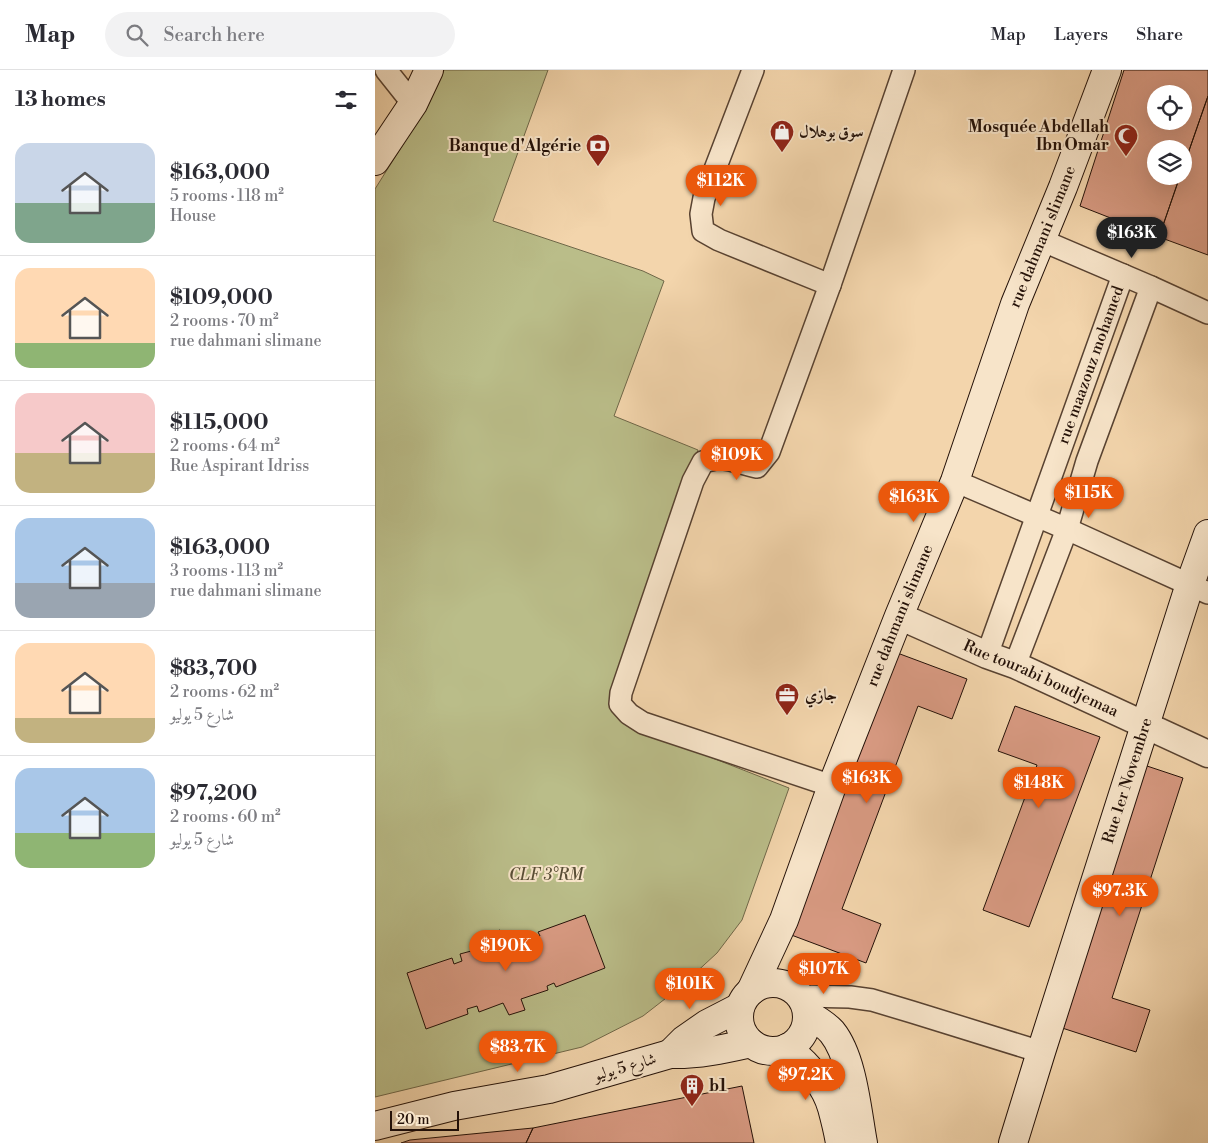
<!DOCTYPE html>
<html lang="en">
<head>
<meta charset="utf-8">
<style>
  :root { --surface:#fff; --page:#f2f2f3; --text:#2b2b33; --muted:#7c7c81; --line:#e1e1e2; --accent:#ea580c }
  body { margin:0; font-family:"Libre Bodoni",Amiri,serif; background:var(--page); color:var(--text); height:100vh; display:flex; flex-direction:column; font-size:19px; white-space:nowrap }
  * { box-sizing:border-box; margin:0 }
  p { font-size:16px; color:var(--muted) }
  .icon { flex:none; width:28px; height:28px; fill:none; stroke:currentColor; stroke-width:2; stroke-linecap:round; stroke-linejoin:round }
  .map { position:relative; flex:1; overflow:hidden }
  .sheet { display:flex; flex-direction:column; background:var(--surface); width:375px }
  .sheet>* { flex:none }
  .buttons { position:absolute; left:772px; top:15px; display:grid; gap:10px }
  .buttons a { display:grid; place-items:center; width:45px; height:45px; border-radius:50%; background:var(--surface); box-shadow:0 5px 20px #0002; font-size:25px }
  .scale { position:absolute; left:15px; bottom:12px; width:69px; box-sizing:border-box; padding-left:5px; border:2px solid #241108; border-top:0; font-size:14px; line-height:18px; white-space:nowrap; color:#241108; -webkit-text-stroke:4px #f7e4c9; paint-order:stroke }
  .price { position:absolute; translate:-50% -42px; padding:0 11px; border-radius:18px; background:var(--accent); color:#fff; font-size:16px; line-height:32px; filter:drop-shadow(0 1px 2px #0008) }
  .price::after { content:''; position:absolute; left:50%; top:30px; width:15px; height:11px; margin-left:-8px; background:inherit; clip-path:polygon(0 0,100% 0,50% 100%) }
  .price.current { background:#222; color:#fff }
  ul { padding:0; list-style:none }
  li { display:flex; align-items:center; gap:15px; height:125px; padding:0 15px }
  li+li { border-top:1px solid var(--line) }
  li span { display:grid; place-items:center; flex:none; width:140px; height:100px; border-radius:15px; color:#555 }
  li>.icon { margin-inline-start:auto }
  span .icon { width:60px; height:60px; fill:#fffc; stroke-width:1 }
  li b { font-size:21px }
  h2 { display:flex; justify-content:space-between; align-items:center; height:60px; padding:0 15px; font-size:21px }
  header { display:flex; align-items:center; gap:30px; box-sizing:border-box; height:70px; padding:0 25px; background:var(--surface); border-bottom:1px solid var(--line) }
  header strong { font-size:24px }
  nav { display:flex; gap:28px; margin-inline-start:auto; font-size:18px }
  .search { width:350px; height:45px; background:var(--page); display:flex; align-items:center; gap:12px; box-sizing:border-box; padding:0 18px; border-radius:28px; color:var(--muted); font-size:19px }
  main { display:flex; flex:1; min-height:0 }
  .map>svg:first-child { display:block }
  .green { fill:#babd89; stroke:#6f6748 }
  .building { fill:#d89a82; stroke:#241108; fill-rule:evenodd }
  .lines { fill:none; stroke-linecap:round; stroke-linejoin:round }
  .minor-casing { stroke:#584231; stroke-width:24 }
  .tertiary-casing { stroke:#584231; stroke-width:29 }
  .secondary-casing { stroke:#241108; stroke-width:30 }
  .minor { stroke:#f7e4c9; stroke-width:21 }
  .tertiary { stroke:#f7e4c9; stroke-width:26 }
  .secondary { stroke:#f7e4c9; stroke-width:28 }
  .labels { text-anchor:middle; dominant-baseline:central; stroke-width:4; stroke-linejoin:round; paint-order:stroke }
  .poi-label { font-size:16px; font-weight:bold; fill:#241108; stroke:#f7e4c9; text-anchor:start }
  .street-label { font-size:16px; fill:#241108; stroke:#f7e4c9 }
  .park-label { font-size:16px; font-style:italic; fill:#584d35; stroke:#f7e4c9 }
</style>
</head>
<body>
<header>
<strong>Map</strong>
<div class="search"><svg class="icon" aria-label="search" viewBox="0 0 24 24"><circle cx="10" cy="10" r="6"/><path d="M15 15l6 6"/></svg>Search here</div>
<nav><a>Map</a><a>Layers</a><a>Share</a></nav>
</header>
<main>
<section class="sheet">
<h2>13 homes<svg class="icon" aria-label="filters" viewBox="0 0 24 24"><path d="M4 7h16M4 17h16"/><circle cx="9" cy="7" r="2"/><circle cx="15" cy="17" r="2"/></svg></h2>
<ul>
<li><span style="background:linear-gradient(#c9d6e8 60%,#7fa58c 0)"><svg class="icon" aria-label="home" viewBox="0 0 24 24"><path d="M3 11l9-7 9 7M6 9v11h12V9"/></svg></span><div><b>$163,000</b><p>5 rooms · 118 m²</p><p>House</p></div></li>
<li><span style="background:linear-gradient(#ffd9b3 75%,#8fb573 0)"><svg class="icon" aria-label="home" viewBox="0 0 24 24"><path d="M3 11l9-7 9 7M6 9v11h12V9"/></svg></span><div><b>$109,000</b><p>2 rooms · 70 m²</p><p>rue dahmani slimane</p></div></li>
<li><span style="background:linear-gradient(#f6c9c9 60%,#c2b280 0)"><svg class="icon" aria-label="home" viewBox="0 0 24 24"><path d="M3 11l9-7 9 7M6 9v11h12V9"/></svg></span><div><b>$115,000</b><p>2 rooms · 64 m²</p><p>Rue Aspirant Idriss</p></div></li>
<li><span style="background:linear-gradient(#a9c7e8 65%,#9aa5b1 0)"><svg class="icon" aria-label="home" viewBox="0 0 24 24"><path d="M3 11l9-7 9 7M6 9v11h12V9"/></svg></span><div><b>$163,000</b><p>3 rooms · 113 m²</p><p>rue dahmani slimane</p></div></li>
<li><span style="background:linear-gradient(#ffd9b3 75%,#c2b280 0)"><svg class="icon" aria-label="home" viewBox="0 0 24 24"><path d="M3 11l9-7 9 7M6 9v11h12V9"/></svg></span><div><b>$83,700</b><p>2 rooms · 62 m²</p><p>شارع 5 يوليو</p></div></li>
<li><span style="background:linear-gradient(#a9c7e8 65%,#8fb573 0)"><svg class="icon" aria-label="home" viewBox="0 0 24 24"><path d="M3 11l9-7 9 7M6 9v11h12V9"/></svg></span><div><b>$97,200</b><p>2 rooms · 60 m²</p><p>شارع 5 يوليو</p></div></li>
</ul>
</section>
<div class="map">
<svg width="833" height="1073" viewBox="0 0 833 1073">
  <rect width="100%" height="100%" fill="#f3d5ac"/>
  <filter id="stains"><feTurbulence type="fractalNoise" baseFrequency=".004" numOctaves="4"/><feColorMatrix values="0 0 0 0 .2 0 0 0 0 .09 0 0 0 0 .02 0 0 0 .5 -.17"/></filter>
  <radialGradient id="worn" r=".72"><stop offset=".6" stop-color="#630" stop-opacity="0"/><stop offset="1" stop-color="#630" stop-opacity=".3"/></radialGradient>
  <path class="green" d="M69 0H173L118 151 268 201 289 211 239 346 323 380 236 628 246 652 414 718 367 850 342 883 304 918 268 946 207 977 0 1027V119L54 33Z"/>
  <path class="building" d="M749 0H833V26L809 95V79H781V106H805L784 167 705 136ZM781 24H809V51H781Z
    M833 26V185L784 167 805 106H809V95Z
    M517 581 592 609 577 649 543 636 467 839 506 854 491 893 411 863Z
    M640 636 725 667 654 857 608 840 662 695 623 681Z
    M766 694 808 708 737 928 775 940 761 982 681 956Z
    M210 845 230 898 181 917 179 913 172 916 173 920 146 929 150 940 134 945 128 933 104 942 102 936 92 939 93 944 51 959 32 903 77 888 79 894 87 891 85 884 111 877 108 866 125 860 129 872 157 864 158 868 165 866 163 862Z
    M367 1016 379 1073H151L158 1058Z
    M158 1058 151 1073H26L35 1070Z"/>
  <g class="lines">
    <defs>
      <g id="minor">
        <path d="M11 0 38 34"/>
        <path d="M378 0 329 128 326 144 328 161 344 170 455 215"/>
        <path d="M666 170 776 217 833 243"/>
        <path d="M580 411 692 459 833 523"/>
        <path id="s1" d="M612 585 748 205"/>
        <path d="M640 595 692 459 712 391 776 217"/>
        <path d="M457 716 268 653 254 644 245 634 246 623 318 411 328 392C332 391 336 390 340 389 355 387 368 395 382 397L394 382 455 215 529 0"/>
        <path d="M426 926 475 927 497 930 537 942 666 982"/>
      </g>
      <g id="tertiary">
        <path id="s2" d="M524 546 612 585 640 595 833 684"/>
      </g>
      <g id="secondary">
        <path d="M0 91 38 34 54 0"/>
        <circle cx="398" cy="947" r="34"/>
        <path id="s3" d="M376 921 409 850 457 716 524 546 580 411 640 234 688 117 732 0"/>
        <path d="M432 944C441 949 450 954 457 962 478 988 482 1041 488 1073"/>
        <path d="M412 978C432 994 450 1013 457 1038 460 1049 463 1061 465 1073"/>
        <path d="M295 984 309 970 332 954 365 937"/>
        <path d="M0 1056 79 1036 174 1019 295 984C322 985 349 979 376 973"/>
        <path id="s4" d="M638 1073 666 982 815 514 833 464"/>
      </g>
    </defs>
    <use href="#minor" class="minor-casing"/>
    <use href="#tertiary" class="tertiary-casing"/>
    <use href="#secondary" class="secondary-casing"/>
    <use href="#minor" class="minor"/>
    <use href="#tertiary" class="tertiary"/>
    <use href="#secondary" class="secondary"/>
  </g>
  <defs>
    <symbol id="shop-pin" viewBox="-11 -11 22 30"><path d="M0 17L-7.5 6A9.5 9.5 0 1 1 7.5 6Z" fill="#8f2418" stroke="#f7e4c9"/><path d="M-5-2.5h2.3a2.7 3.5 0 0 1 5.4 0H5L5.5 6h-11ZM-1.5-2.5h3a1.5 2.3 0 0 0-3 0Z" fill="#fff"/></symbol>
    <symbol id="mosque-pin" viewBox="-11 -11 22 30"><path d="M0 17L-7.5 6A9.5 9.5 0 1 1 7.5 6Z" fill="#8f2418" stroke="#f7e4c9"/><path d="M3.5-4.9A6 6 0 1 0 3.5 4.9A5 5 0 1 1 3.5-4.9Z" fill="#fff"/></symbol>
    <symbol id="bank-pin" viewBox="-11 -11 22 30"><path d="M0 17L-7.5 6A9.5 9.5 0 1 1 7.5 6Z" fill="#8f2418" stroke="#f7e4c9"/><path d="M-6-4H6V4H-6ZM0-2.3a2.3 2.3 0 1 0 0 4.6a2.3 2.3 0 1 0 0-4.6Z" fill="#fff"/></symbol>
    <symbol id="office-pin" viewBox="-11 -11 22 30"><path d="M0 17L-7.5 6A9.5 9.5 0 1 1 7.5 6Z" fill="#8f2418" stroke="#f7e4c9"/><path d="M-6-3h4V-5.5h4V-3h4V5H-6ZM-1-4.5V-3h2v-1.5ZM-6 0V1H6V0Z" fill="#fff"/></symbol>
    <symbol id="building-pin" viewBox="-11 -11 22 30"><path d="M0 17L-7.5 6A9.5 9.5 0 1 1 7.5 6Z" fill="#8f2418" stroke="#f7e4c9"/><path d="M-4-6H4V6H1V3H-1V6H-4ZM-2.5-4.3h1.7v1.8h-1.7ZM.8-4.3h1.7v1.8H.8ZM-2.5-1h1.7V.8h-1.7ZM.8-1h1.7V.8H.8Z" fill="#fff"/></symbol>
  </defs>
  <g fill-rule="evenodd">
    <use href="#shop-pin" x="393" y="48" width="28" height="38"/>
    <use href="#mosque-pin" x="737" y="52" width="28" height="38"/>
    <use href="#bank-pin" x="209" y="62" width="28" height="38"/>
    <use href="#office-pin" x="398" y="611" width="28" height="38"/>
    <use href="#building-pin" x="303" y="1002" width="28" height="38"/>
  </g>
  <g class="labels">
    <g class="poi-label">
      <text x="734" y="57" text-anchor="end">Mosquée Abdellah<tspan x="734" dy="18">Ibn Omar</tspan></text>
      <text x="424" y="62">سوق بوهلال</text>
      <text x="206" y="76" text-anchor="end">Banque d'Algérie</text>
      <text x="430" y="625">جازي</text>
      <text x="334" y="1016">b1</text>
    </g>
    <g class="street-label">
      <text stroke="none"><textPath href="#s3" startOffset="809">rue dahmani slimane</textPath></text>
      <text stroke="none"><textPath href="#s1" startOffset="308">rue maazouz mohamed</textPath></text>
      <text stroke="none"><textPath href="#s3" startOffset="404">rue dahmani slimane</textPath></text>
      <text stroke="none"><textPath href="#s2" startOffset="155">Rue tourabi boudjemaa</textPath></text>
      <text stroke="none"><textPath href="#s4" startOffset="380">Rue 1er Novembre</textPath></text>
      <text transform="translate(250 997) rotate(-16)">شارع 5 يوليو</text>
    </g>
    <g class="park-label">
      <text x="171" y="805">CLF 3°RM</text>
    </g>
  </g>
  <rect width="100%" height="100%" filter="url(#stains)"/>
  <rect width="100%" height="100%" fill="url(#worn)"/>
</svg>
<div class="buttons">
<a><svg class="icon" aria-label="locate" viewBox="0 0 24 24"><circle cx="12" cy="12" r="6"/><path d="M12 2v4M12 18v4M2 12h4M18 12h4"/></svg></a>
<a><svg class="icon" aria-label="layers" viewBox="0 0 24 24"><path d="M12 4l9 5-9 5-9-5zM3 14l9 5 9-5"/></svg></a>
</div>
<div class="scale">20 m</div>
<b class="price" style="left:346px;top:137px">$112K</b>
<b class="price current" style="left:757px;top:189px">$163K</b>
<b class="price" style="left:362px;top:411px">$109K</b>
<b class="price" style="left:714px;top:449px">$115K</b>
<b class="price" style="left:539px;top:453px">$163K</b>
<b class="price" style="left:492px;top:734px">$163K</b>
<b class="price" style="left:664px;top:739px">$148K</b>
<b class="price" style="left:745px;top:847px">$97.3K</b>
<b class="price" style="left:131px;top:902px">$190K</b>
<b class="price" style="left:449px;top:925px">$107K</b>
<b class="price" style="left:315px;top:940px">$101K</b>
<b class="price" style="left:143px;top:1003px">$83.7K</b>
<b class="price" style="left:431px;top:1031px">$97.2K</b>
</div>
</main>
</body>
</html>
